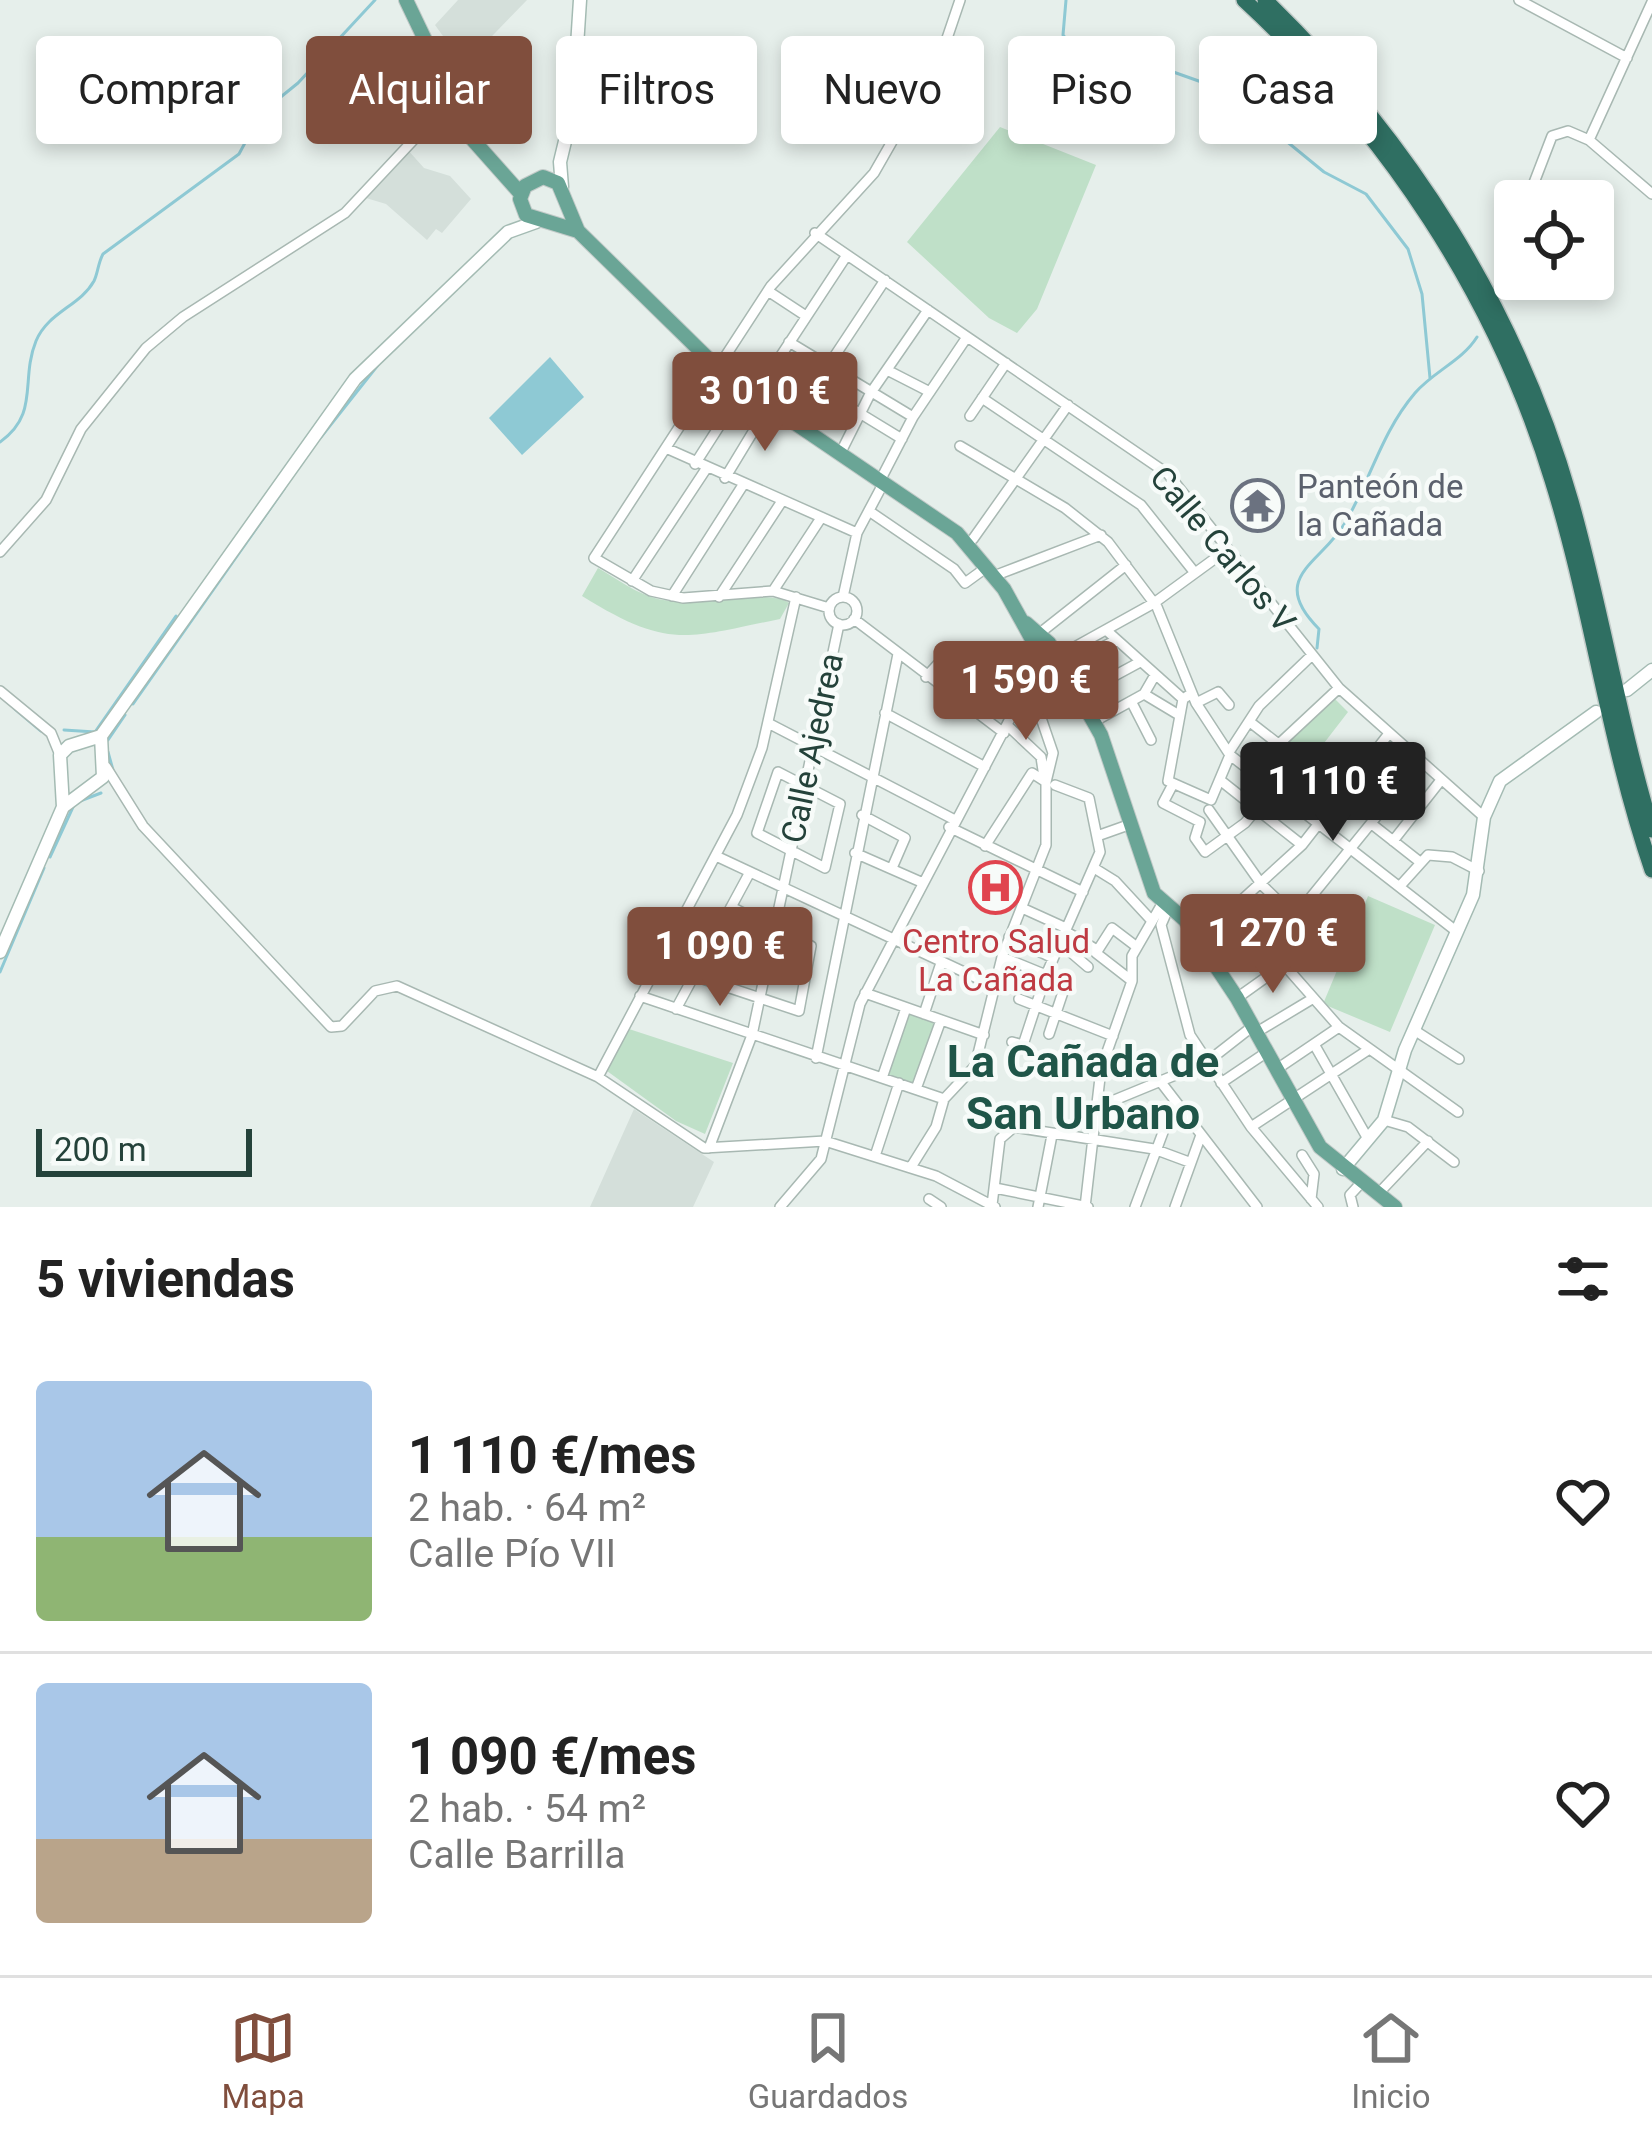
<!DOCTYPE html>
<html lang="es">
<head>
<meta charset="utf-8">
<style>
  :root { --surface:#fff; --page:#f2f2f2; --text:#222; --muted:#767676; --line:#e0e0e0; --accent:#804e3d }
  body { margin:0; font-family:Roboto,sans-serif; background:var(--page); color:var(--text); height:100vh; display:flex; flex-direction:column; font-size:45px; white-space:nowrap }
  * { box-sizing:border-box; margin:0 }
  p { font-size:39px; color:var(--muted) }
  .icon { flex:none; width:66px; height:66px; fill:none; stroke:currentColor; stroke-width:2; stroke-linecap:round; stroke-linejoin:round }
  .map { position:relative; height:1207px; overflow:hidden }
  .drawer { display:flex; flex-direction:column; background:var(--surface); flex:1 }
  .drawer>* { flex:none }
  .banner { position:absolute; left:36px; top:36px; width:1581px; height:108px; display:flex; gap:24px }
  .tools { position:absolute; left:1494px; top:180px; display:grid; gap:24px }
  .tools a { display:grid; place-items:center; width:120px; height:120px; border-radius:12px; background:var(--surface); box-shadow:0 6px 18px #0003; font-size:60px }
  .scale { position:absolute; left:36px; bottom:30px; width:216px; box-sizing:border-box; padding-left:12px; border:6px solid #24423a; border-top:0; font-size:33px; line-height:42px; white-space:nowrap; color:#24423a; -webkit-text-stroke:9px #f7fbf9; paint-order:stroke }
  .price { position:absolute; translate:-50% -102px; padding:0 27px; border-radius:12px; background:var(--accent); color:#fff; font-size:39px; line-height:78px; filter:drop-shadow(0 3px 6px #0008) }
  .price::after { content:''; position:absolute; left:50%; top:72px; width:36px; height:27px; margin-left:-18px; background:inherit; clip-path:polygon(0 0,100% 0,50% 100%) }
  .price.active { background:#222; color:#fff }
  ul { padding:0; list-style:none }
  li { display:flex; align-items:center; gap:36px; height:300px; padding:0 36px }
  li+li { border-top:3px solid var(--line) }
  li span { display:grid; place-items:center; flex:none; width:336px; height:240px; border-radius:12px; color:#555 }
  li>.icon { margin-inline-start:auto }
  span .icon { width:144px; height:144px; fill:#fffc; stroke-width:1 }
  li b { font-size:51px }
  h2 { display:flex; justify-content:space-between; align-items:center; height:144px; padding:0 36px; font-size:51px }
  .pill { padding:0 42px; border-radius:12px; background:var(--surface); box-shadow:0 6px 18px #0003; font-size:42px; line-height:108px }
  .pill.active { background:var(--accent); color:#fff }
  .tabs { display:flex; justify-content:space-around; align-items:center; height:168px; border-top:3px solid var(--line); background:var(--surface); font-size:33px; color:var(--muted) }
  .tabs a { display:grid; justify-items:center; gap:6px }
  .tabs .active { color:var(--accent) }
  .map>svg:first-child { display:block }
  .built { fill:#d4dfda }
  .green { fill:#bfe0c8 }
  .water { fill:#8ec9d4 }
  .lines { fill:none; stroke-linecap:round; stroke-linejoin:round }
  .stream { stroke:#8ec9d4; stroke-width:3 }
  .street-casing { stroke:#a8b8b2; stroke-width:12 }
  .secondary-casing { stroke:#a4bbb3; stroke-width:15 }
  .primary-casing { stroke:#c2cac8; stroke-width:16 }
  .highway-casing { stroke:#c2cac8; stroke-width:18 }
  .street { stroke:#fff; stroke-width:9 }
  .secondary { stroke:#fff; stroke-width:12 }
  .primary { stroke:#6aa596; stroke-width:14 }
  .highway { stroke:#2f6f62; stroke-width:15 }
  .labels { text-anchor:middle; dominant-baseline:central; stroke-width:9; stroke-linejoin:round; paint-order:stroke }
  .worship-label { font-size:33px; fill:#5b616d; stroke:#f7fbf9; text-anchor:start }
  .street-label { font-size:33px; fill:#24423a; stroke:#f7fbf9 }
  .health-label { font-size:33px; fill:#be3a42; stroke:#f7fbf9 }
  .district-label { font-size:45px; font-weight:bold; fill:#1f5548; stroke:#f7fbf9 }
</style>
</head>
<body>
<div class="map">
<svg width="1652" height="1207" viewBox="0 0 1652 1207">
  <rect width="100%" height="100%" fill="#e6efeb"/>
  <path class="built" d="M458 0H527L464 65 435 25Z
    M407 149 424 168 450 176 471 199 442 233 436 229 427 240 386 204 366 198Z
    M634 1109 714 1162 693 1207H590Z"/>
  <path class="green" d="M1000 127 1096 165 1037 309 1017 333 989 318 907 242Z
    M598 568C617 579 637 594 658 599 692 607 768 588 789 603L780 619C686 638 669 650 582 596Z
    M1333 697 1348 712 1311 760 1286 740Z
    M1368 896 1435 925 1390 1032 1323 1004Z
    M909 1014 935 1023 915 1085 888 1077Z
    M629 1029 733 1063 705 1134 676 1121 607 1071Z"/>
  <path class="water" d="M550 357 584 397 522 455 489 418Z"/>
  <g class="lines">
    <path class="stream" d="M1066 0 1063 35 1085 62 1148 63 1224 90 1324 172 1366 194 1408 249 1422 294 1430 378
      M1499 286 1515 248
      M321 437 378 365
      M0 442C40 414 20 380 36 341 48 312 80 306 94 281 98 273 98 263 103 254L239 154 261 113 298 83 375 0
      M1317 648 1319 629C1267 577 1321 564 1345 523 1371 479 1381 433 1415 393 1434 371 1462 361 1477 337
      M133 704 284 489
      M15 709 41 731
      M64 730 95 732 176 616
      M108 740 125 715
      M108 752 113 770
      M80 801 101 793
      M50 857 73 807
      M0 972 44 868"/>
    <defs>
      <path id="street" d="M1519 0 1627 58
        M1652 2 1589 140 1652 194
        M1527 201 1552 136 1568 131 1589 140
        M815 233 1168 474 1339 688 1484 817
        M771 293 806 316
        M789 342 913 417
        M816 359 802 378 902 439
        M828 366 885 280
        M887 370 930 392
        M757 392 847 255
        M982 398 1141 505 1195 573
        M970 416 1006 363
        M960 446 1065 508 1108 542 1157 607 1196 703 1230 755 1456 931
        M668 449 857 533
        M842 450 870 394 928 310
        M695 464 743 389
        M883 475 913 417 967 337
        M725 478 768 407
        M869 511 954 569 965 583 987 567
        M973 539 1068 405
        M0 552 46 500 81 429 146 348 183 317 345 213 435 117 455 104
        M999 574 1101 535
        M632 581 706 469
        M773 591 821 518
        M672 596 743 485
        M719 597 782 501
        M843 597 857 533 883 484
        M829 611a14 14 0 1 1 28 0a14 14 0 1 1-28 0Z
        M829 608 773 591 683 598 651 591 594 558 771 286 874 173 941 56 960 0
        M854 619 1004 733
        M1106 630 1183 699
        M1040 633 1126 565
        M1055 658 1154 603 1228 549
        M1063 668 1116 640
        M0 691 51 733 60 755
        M1192 693 1183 699 1168 781 1211 800 1230 755
        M1144 694 1179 715
        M1079 695 1140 662
        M1131 701 1151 740
        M1196 703 1218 692 1229 705
        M885 713 985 767
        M1095 721 1144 694 1155 675
        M1250 722 1344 795
        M768 723 953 819
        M1007 725 1041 757 1044 777
        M1279 744 1339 688
        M1231 749 1259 706 1312 655
        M106 767 143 826 331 1027 342 1026 375 991 397 986 598 1077 704 1148 825 1141 936 1176 995 1207
        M778 772 840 804 825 868 757 833Z
        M1220 780 1302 845
        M1173 784 1163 803 1200 822 1195 838 1205 852 1245 823 1275 787
        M1209 810 1262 885 1333 954
        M862 815 905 838 892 868
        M1373 825 1420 862
        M949 827 1083 892
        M1100 835 1131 824
        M1393 841 1441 780
        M985 846 1032 773 1046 782
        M855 853 921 882
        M716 856 994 986
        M1094 868 1115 881 1152 921
        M1400 886 1428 855 1452 857 1479 871
        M1022 908 1066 928
        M1233 908 1302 845 1387 736
        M1168 909 1161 925 1190 1035 1251 1127 1318 1207
        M1294 918 1420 763
        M1185 920 1228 901 1339 1027 1458 1112
        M1065 931 1097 950
        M1009 937 1053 958
        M1060 943 1088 967
        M1002 957 1046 975
        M694 976 799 1011 811 946 731 907
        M1132 981 1096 953 1112 928 1137 947
        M865 993 984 1035
        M640 996 944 1099
        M1237 998 1317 941
        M1019 999 1113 1036
        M676 1009 750 872
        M924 1014 941 963
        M1414 1030 1459 1059
        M1257 1032 1312 999
        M1049 1034 1067 980
        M1012 1042 1023 1045 1046 975 1100 852 1089 798 1055 785
        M1314 1044 1368 1139
        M816 1058 898 654
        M1277 1069 1339 1027
        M598 1077 737 815 762 748 796 597
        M882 1078 906 1008
        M1160 1081 1257 1207
        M1221 1083 1267 1052
        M916 1089 941 1020
        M1100 1106 1207 1062 1253 1026
        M1384 1120 1408 1127 1454 1162
        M1251 1127 1368 1050
        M709 1148 752 1035 839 624
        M876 1153 899 1083
        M1302 1155 1314 1174 1311 1199
        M911 1167 936 1127 944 1099 975 1066 1002 957 1046 845V782L1053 753 1040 715 962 656 937 665 926 677
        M995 1188 1088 1207
        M1378 1194 1428 1141
        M929 1199 941 1207
        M992 1205 1000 1139 1014 1127 1154 1149 1189 1162
        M780 1207 821 1159 860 1004 1044 654
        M1038 1207 1052 1135
        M1085 1207 1101 1069 1132 981V956L1162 904
        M1135 1207 1174 1103
        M1175 1207 1201 1135
        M1353 1207 1350 1195 1361 1183"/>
      <path id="secondary" d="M562 187 560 162 573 108 580 0
        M1627 690 1652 670
        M63 807 60 755 69 746 101 736 355 379 508 232 536 222
        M0 952 63 807 103 777 101 736
        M1343 1169 1384 1120 1405 1050 1473 895 1484 817 1500 781 1596 712"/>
      <path id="primary" d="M406 0 473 140 521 194
        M578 231 558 183 543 177 525 186 520 199 526 215 578 231 727 377 957 533 1004 589 1034 643 1055 658
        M1026 623 1049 643 1101 735 1154 893 1185 920 1237 998 1320 1147 1395 1207"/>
      <path id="highway" d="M1244 0C1386 131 1495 294 1552 480 1592 608 1608 742 1652 870
        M1265 0C1409 139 1516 308 1571 501 1602 610 1619 722 1652 830"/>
    </defs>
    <use href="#street" class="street-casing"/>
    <use href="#secondary" class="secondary-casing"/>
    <use href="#primary" class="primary-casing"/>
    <use href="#highway" class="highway-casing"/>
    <use href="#street" class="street"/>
    <use href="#secondary" class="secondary"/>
    <use href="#primary" class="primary"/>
    <use href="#highway" class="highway"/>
  </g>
  <defs>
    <symbol id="temple-ring" viewBox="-11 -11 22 22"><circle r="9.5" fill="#f7fbf9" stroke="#6b7280" stroke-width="1.5"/><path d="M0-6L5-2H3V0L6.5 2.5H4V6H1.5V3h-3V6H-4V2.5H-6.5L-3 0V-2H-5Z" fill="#6b7280"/></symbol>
    <symbol id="hospital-ring" viewBox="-11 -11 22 22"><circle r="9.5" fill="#f7fbf9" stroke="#e0444e" stroke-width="1.5"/><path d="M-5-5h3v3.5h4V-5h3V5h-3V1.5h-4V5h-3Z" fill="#e0444e"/></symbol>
  </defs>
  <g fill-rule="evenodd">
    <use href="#temple-ring" x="1228" y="476" width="59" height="59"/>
    <use href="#hospital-ring" x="966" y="858" width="59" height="59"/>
  </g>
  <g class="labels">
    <g class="worship-label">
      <text x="1297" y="486">Panteón de<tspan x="1297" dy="38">la Cañada</tspan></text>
    </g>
    <g class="street-label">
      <text transform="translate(1223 549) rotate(50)">Calle Carlos V</text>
      <text transform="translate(812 748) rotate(-78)">Calle Ajedrea</text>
    </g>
    <g class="health-label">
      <text x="996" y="941">Centro Salud<tspan x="996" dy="38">La Cañada</tspan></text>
    </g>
    <g class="district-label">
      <text x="1083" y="1061">La Cañada de<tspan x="1083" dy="52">San Urbano</tspan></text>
    </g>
  </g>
</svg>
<div class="tools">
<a><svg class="icon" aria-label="locate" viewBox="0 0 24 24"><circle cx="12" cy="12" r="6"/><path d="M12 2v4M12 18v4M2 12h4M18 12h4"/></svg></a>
</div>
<div class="scale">200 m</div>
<b class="price" style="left:765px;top:454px">3 010 €</b>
<b class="price" style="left:1026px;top:743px">1 590 €</b>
<b class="price active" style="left:1333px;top:844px">1 110 €</b>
<b class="price" style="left:1273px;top:996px">1 270 €</b>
<b class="price" style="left:720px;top:1009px">1 090 €</b>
<div class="banner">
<a class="pill">Comprar</a>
<a class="pill active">Alquilar</a>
<a class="pill">Filtros</a>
<a class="pill">Nuevo</a>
<a class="pill">Piso</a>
<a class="pill">Casa</a>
</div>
</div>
<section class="drawer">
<h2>5 viviendas<svg class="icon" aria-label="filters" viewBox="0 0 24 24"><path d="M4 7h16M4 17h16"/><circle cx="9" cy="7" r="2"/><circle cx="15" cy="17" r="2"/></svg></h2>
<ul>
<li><span style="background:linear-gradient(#a9c7e8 65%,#8fb573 0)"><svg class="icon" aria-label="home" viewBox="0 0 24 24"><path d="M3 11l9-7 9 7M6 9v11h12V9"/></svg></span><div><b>1 110 €/mes</b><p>2 hab. · 64 m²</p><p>Calle Pío VII</p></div><svg class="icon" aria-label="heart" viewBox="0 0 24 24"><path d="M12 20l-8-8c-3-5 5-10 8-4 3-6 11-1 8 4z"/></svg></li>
<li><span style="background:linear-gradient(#a9c7e8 65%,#b9a48a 0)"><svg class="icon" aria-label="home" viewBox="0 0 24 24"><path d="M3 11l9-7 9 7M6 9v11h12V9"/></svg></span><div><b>1 090 €/mes</b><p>2 hab. · 54 m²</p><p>Calle Barrilla</p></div><svg class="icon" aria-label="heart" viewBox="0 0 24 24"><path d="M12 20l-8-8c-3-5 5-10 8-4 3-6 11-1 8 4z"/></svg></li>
</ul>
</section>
<nav class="tabs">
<a class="active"><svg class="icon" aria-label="map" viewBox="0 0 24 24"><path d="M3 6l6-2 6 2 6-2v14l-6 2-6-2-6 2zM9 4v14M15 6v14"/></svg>Mapa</a>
<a><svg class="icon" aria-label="saved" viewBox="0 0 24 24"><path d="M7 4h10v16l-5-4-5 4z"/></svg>Guardados</a>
<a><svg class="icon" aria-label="home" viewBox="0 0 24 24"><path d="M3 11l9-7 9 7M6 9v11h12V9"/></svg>Inicio</a>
</nav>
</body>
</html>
